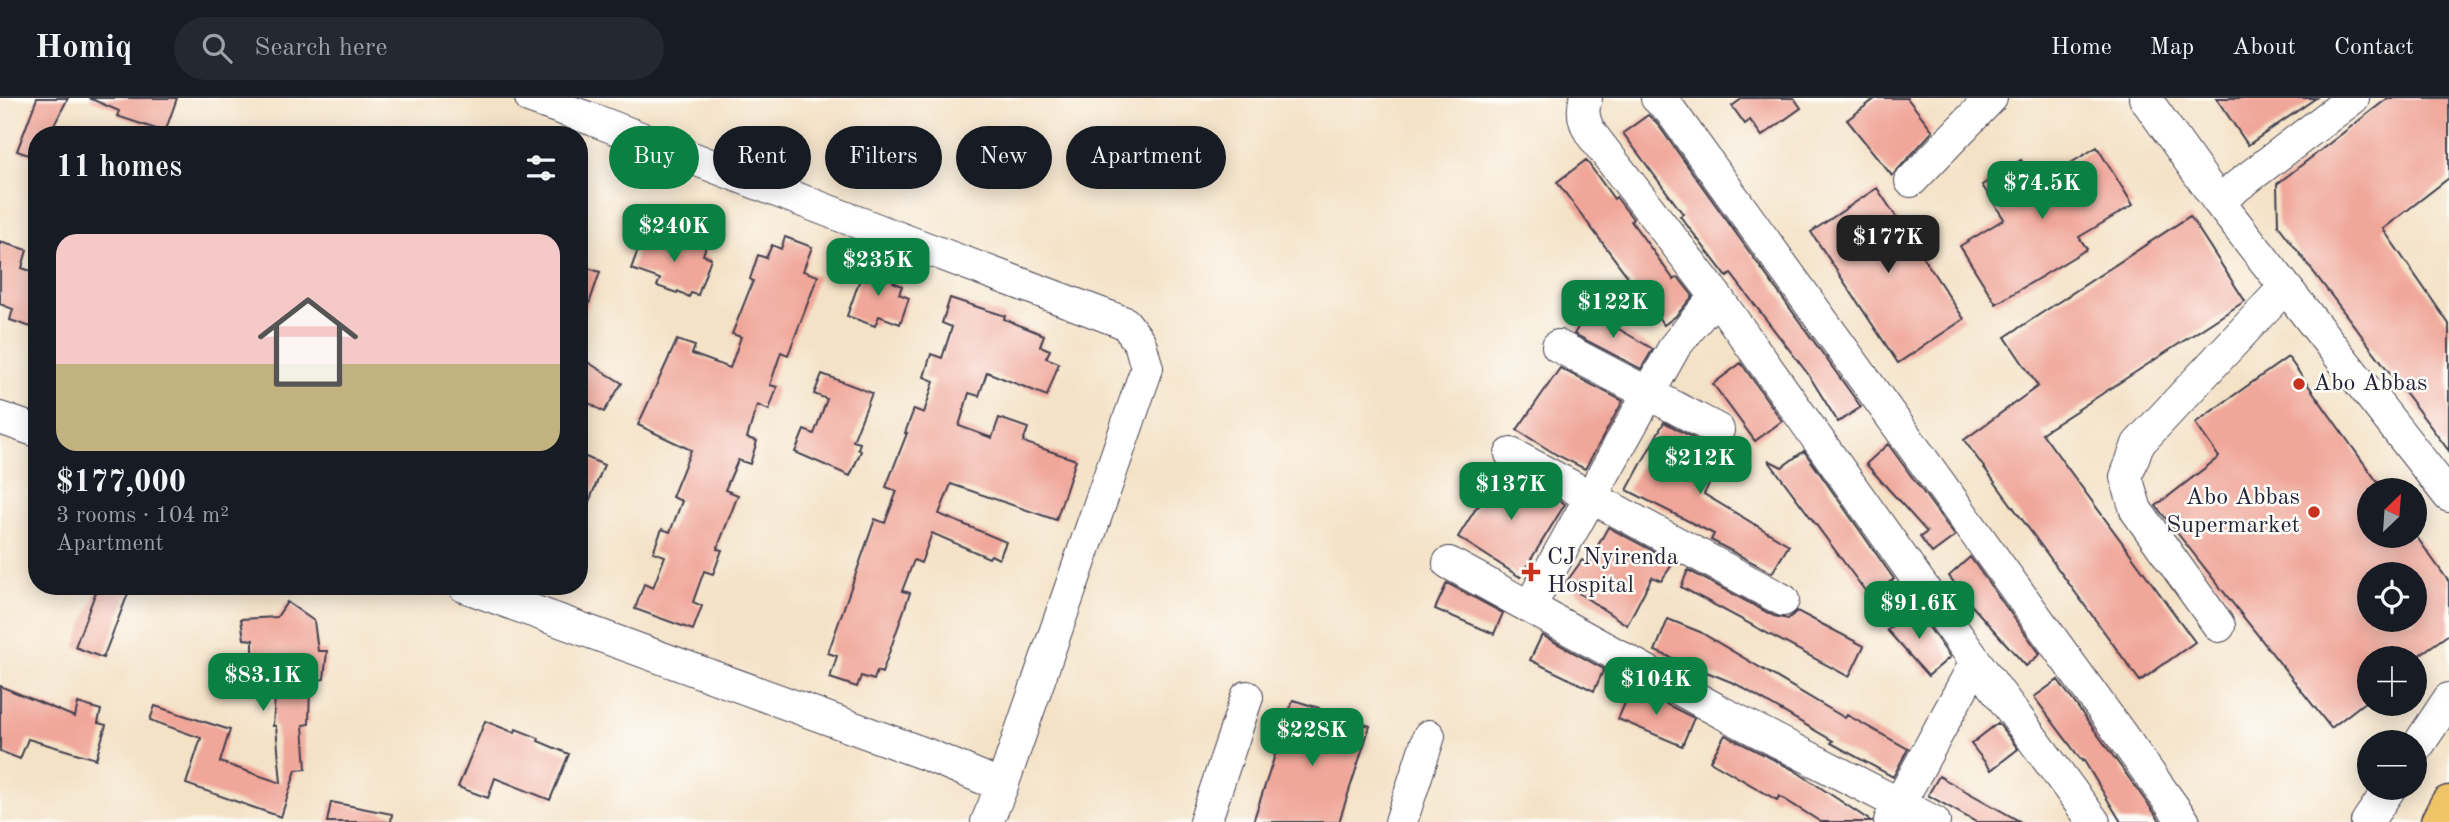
<!DOCTYPE html>
<html lang="en">
<head>
<meta charset="utf-8">
<style>
  :root { --surface:#171b24; --page:#242831; --text:#f1f3f6; --muted:#9ea1a6; --line:#363941; --accent:#0b8043 }
  body { margin:0; font-family:"Old Standard TT",serif; background:var(--page); color:var(--text); height:100vh; display:flex; flex-direction:column; font-size:26px; white-space:nowrap }
  * { box-sizing:border-box; margin:0 }
  p { font-size:23px; color:var(--muted) }
  .icon { flex:none; width:38px; height:38px; fill:none; stroke:currentColor; stroke-width:2; stroke-linecap:round; stroke-linejoin:round }
  .map { position:relative; flex:1; overflow:hidden }
  .drawer { position:absolute; left:28px; top:28px; width:560px; height:469px; display:flex; flex-direction:column; background:var(--surface); border-radius:28px; box-shadow:0 4px 18px #0003 }
  .drawer>* { flex:none }
  .banner { position:absolute; left:609px; top:28px; width:665px; height:63px; display:flex; gap:14px }
  .needle { width:46px; rotate:25deg }
  .fabs { position:absolute; left:2357px; top:380px; display:grid; gap:14px }
  .fabs a { display:grid; place-items:center; width:70px; height:70px; border-radius:50%; background:var(--surface); box-shadow:0 4px 18px #0003; font-size:35px }
  .price { position:absolute; translate:-50% -60px; padding:0 16px; border-radius:14px; background:var(--accent); color:#fff; font-size:23px; line-height:46px; filter:drop-shadow(0 2px 4px #0008) }
  .price::after { content:''; position:absolute; left:50%; top:42px; width:21px; height:16px; margin-left:-10px; background:inherit; clip-path:polygon(0 0,100% 0,50% 100%) }
  .price.active { background:#222; color:#fff }
  ul { padding:0; list-style:none }
  li { display:grid; align-content:center; gap:14px; height:371px; padding:0 28px }
  li span { display:grid; place-items:center; height:217px; border-radius:21px; color:#555 }
  li>.icon { margin-inline-start:auto }
  span .icon { width:126px; height:126px; fill:#fffc; stroke-width:1 }
  li b { font-size:30px }
  h2 { display:flex; justify-content:space-between; align-items:center; height:84px; padding:0 28px; font-size:30px }
  .chip { padding:0 24px; border-radius:32px; background:var(--surface); box-shadow:0 4px 18px #0003; font-size:24px; line-height:63px }
  .chip.active { background:var(--accent); color:#fff }
  header { display:flex; align-items:center; gap:42px; box-sizing:border-box; height:98px; padding:0 35px; background:var(--surface); border-bottom:2px solid var(--line) }
  header strong { font-size:33px }
  nav { display:flex; gap:38px; margin-inline-start:auto; font-size:24px }
  .search { width:490px; height:63px; background:var(--page); display:flex; align-items:center; gap:18px; box-sizing:border-box; padding:0 24px; border-radius:38px; color:var(--muted); font-size:26px }
  .map>svg:first-child { display:block }
  .building { fill:#f0a699; fill-rule:evenodd }
  .lines { fill:none; stroke-linecap:round; stroke-linejoin:round }
  .minor-casing { stroke:#423f50; stroke-width:34 }
  .major-casing { stroke:#423f50; stroke-width:41 }
  .minor { stroke:#fff; stroke-width:32 }
  .major { stroke:#efc469; stroke-width:38 }
  .poi-dot { fill:#c8321e; stroke:#fdfcf7; stroke-width:2.5 }
  .labels { text-anchor:middle; dominant-baseline:central; stroke-width:5; stroke-linejoin:round; paint-order:stroke }
  .poi-label { font-size:24px; fill:#22223b; stroke:#fdfcf7; text-anchor:start }
</style>
</head>
<body>
<header>
<strong>Homiq</strong>
<div class="search"><svg class="icon" aria-label="search" viewBox="0 0 24 24"><circle cx="10" cy="10" r="6"/><path d="M15 15l6 6"/></svg>Search here</div>
<nav><a>Home</a><a>Map</a><a>About</a><a>Contact</a></nav>
</header>
<div class="map">
<svg width="2449" height="724" viewBox="0 0 2449 724">
  <rect width="100%" height="100%" fill="#fdfcf7"/>
  <filter id="ink" filterUnits="userSpaceOnUse"><feTurbulence type="fractalNoise" baseFrequency=".0143" numOctaves="2"/><feDisplacementMap in="SourceGraphic" scale="14" xChannelSelector="R" yChannelSelector="G"/><feConvolveMatrix kernelMatrix="1 2 1 2 8 2 1 2 1" color-interpolation-filters="sRGB"/></filter>
  <filter id="wash" filterUnits="userSpaceOnUse"><feTurbulence type="fractalNoise" baseFrequency=".00686" numOctaves="4" result="noise"/><feDisplacementMap in="SourceGraphic" scale="28" xChannelSelector="R" yChannelSelector="G"/><feGaussianBlur stdDeviation="1.57" result="paint"/><feColorMatrix in="noise" values="0 0 0 0 0 0 0 0 0 0 0 0 0 0 0 0 0 1.4 0 .05"/><feComposite in="paint" operator="in"/></filter>
  <g filter="url(#wash)">
    <rect width="100%" height="100%" fill="#f4e2c7"/>
    <g id="blocks">
      <path class="building" d="M37 0H68L49 37H37V60L17 53Z
        M89 0H177L165 34 117 18 119 13Z
        M1743 0H1794L1801 10 1762 38 1750 22 1745 26 1732 8Z
        M1876 0H1907L1933 33 1892 78 1847 22Z
        M2216 0H2316L2248 47Z
        M2388 0H2449V80L2383 131 2449 226V353L2278 127 2277 86Z
        M1648 17 1656 24 1861 309 1838 324 1808 276 1731 176 1727 179 1680 118 1683 116 1623 35Z
        M2097 49 2133 107 2079 139 2087 151 1996 206 1960 148 2004 121 1982 87 2021 62 2036 86Z
        M1586 62 1614 101 1616 99 1633 121 1631 123 1674 182 1678 179 1693 198 1676 218 1664 227 1557 84Z
        M1877 90 1964 221 1898 265 1811 134Z
        M2190 118 2245 203 2042 335 2195 544 2140 583 1964 342 2038 288 2005 239Z
        M643 138 674 149 678 138 706 148 703 157 711 160 698 197 691 195 689 199 678 193 677 195 657 188 660 181 631 171Z
        M785 139 812 149 803 173 818 178 788 257 781 254 770 287 777 289 769 312 757 307 747 340 757 343 750 366 738 362 725 392 738 397 717 451 722 452 713 476 704 473 693 504 702 508 693 532 635 511 644 486 653 490 665 458 653 454 662 431 670 434 682 403 672 399 691 352 638 327 677 242 695 248 692 256 730 270 741 239 732 236 753 183 750 181 758 157 766 160 772 147 781 151Z
        M0 144 27 152 22 170 37 175V210L31 229 10 222 13 211 0 206Z
        M579 167 600 174 582 226H579Z
        M865 167 890 175 889 179 894 181 893 184 902 188 899 196 909 200 900 226 879 218 875 228 847 218Z
        M950 200 1005 218 1004 221 1044 237 1040 248 1050 252 1046 260 1059 265 1047 298 987 274 979 298 969 295 959 328 992 340 999 320 1028 330 1023 344 1076 362 1056 422 951 386 939 416 1006 444 999 461 991 457 989 460 932 435 921 465 914 462 902 493 910 495 882 575 877 573 874 582 861 578 857 589 830 580 837 558 828 555 875 421 885 425 897 393 886 389 907 335H905L914 311 924 315 934 283 924 279 931 256 942 260 952 229 942 225Z
        M1588 213 1653 251 1641 271 1574 236Z
        M579 259 622 285 604 314 579 299Z
        M2288 259 2383 392H2370V438H2416L2449 484V536L2415 560H2370V600L2331 630 2156 408 2219 359 2195 325ZM2370 476H2415V522H2370Z
        M1741 265 1782 323 1755 343 1713 286Z
        M1560 270 1623 303 1585 371 1557 357 1517 332Z
        M822 276 872 295 853 343 860 345 858 351 861 353 850 378 795 354 804 332 814 336 827 301 814 296Z
        M1664 324 1710 349 1719 350 1728 347 1704 396 1789 447 1772 475 1711 442 1714 436 1627 392Z
        M1888 346 1955 438 1932 455 1920 439 1927 434 1866 366Z
        M1804 353 1894 481 1869 498 1768 362 1782 369Z
        M579 356 604 367 580 426H579Z
        M1501 371 1565 406 1520 479 1458 439 1478 407 1479 408Z
        M1608 429 1674 464 1661 483 1652 479 1627 527 1565 486 1582 462 1588 466Z
        M1970 459 2040 556 2026 568 1973 509 1949 478Z
        M1688 472 1774 518 1788 521 1797 513 1864 548 1849 579 1681 489Z
        M1447 485 1503 515 1494 536 1435 511Z
        M98 488H131L103 560 75 549Z
        M287 504 314 523 318 553H327L324 581 310 584 309 626 303 627 306 671 296 672 281 719 186 686 201 640 150 622 155 608 230 632 220 664 281 685 276 628H273L276 582 253 581V542L244 541 241 521 277 519Z
        M1914 508 1950 559 1928 578 1887 532Z
        M1668 521 1700 534 1845 620 1847 617 1908 651 1893 679 1831 645 1833 643 1736 586 1655 553Z
        M1542 537 1604 571 1594 593 1530 562Z
        M2058 582 2161 724H2121L2083 661 2082 663 2034 599Z
        M0 588 75 619 78 605 101 612 98 625 106 627 96 661 28 641 20 661 0 653Z
        M1632 589 1694 620 1682 648 1618 621Z
        M1293 602 1319 610 1318 613 1370 628 1339 724H1253Z
        M485 623 515 635 516 631 539 640 538 643 569 656 550 702 495 680 488 700 458 689Z
        M1998 625 2018 651 1991 672 1971 646Z
        M1725 637 1794 672 1872 724H1821L1779 698 1777 702 1710 663Z
        M1939 678 1953 686 2021 724H1976L1928 697Z
        M331 704 392 716 391 724H327Z"/>
    </g>
  </g>
  <g filter="url(#ink)">
    <use href="#blocks" fill-opacity="0" stroke="#423f50" stroke-width="2"/>
    <g class="lines">
      <defs>
        <path id="minor" d="M531 0 594 22 883 134 1125 225 1140 245 1147 270 1002 688 987 724
          M1586 0C1581 14 1584 25 1592 37L1716 198 1976 564 2094 724
          M1657 0 1670 12 2184 724
          M2145 0 2218 103 2449 398
          M1911 83 1991 0
          M2218 103 2353 0
          M1558 248 1718 332
          M0 320 37 333
          M1511 356 1783 502
          M1449 465 1721 614 1934 724
          M464 488 928 657 1002 688
          M1530 508 1675 248 1716 198
          M2219 528 2136 412 2126 379 2138 346 2285 189
          M2415 652 2449 601
          M1890 723 1976 564
          M1205 724 1247 599
          M1401 724 1429 638
          M2367 724 2390 690"/>
        <path id="major" d="M2440 724 2449 707"/>
      </defs>
      <use href="#minor" class="minor-casing"/>
      <use href="#major" class="major-casing"/>
      <use href="#minor" class="minor"/>
      <use href="#major" class="major"/>
    </g>
  </g>
  <g class="poi-dot">
    <circle cx="2299" cy="286" r="7"/>
    <circle cx="2314" cy="414" r="7"/>
    <path d="M1527.5 463.5h7v7h7v7h-7v7h-7v-7h-7v-7h7z"/>
  </g>
  <g class="labels">
    <g class="poi-label">
      <text x="2313" y="286">Abo Abbas</text>
      <text x="2300" y="400" text-anchor="end">Abo Abbas<tspan x="2300" dy="28">Supermarket</tspan></text>
      <text x="1547" y="460">CJ Nyirenda<tspan x="1547" dy="28">Hospital</tspan></text>
    </g>
  </g>
</svg>
<div class="fabs">
<a><svg class="needle" viewBox="-14 -14 28 28"><path d="M0-13l5 13h-10z" fill="#e53935"/><path d="M0 13l5-13h-10z" fill="#9ea1a6"/></svg></a>
<a><svg class="icon" aria-label="locate" viewBox="0 0 24 24"><circle cx="12" cy="12" r="6"/><path d="M12 2v4M12 18v4M2 12h4M18 12h4"/></svg></a>
<a>+</a>
<a>−</a>
</div>
<b class="price" style="left:2042px;top:123px">$74.5K</b>
<b class="price" style="left:674px;top:166px">$240K</b>
<b class="price active" style="left:1888px;top:177px">$177K</b>
<b class="price" style="left:878px;top:200px">$235K</b>
<b class="price" style="left:1613px;top:242px">$122K</b>
<b class="price" style="left:1700px;top:398px">$212K</b>
<b class="price" style="left:1511px;top:424px">$137K</b>
<b class="price" style="left:1919px;top:543px">$91.6K</b>
<b class="price" style="left:263px;top:615px">$83.1K</b>
<b class="price" style="left:1656px;top:619px">$104K</b>
<b class="price" style="left:1312px;top:670px">$228K</b>
<div class="banner">
<a class="chip active">Buy</a>
<a class="chip">Rent</a>
<a class="chip">Filters</a>
<a class="chip">New</a>
<a class="chip">Apartment</a>
</div>
<section class="drawer">
<h2>11 homes<svg class="icon" aria-label="filters" viewBox="0 0 24 24"><path d="M4 7h16M4 17h16"/><circle cx="9" cy="7" r="2"/><circle cx="15" cy="17" r="2"/></svg></h2>
<ul>
<li><span style="background:linear-gradient(#f6c9c9 60%,#c2b280 0)"><svg class="icon" aria-label="home" viewBox="0 0 24 24"><path d="M3 11l9-7 9 7M6 9v11h12V9"/></svg></span><div><b>$177,000</b><p>3 rooms · 104 m²</p><p>Apartment</p></div></li>
</ul>
</section>
</div>
</body>
</html>
